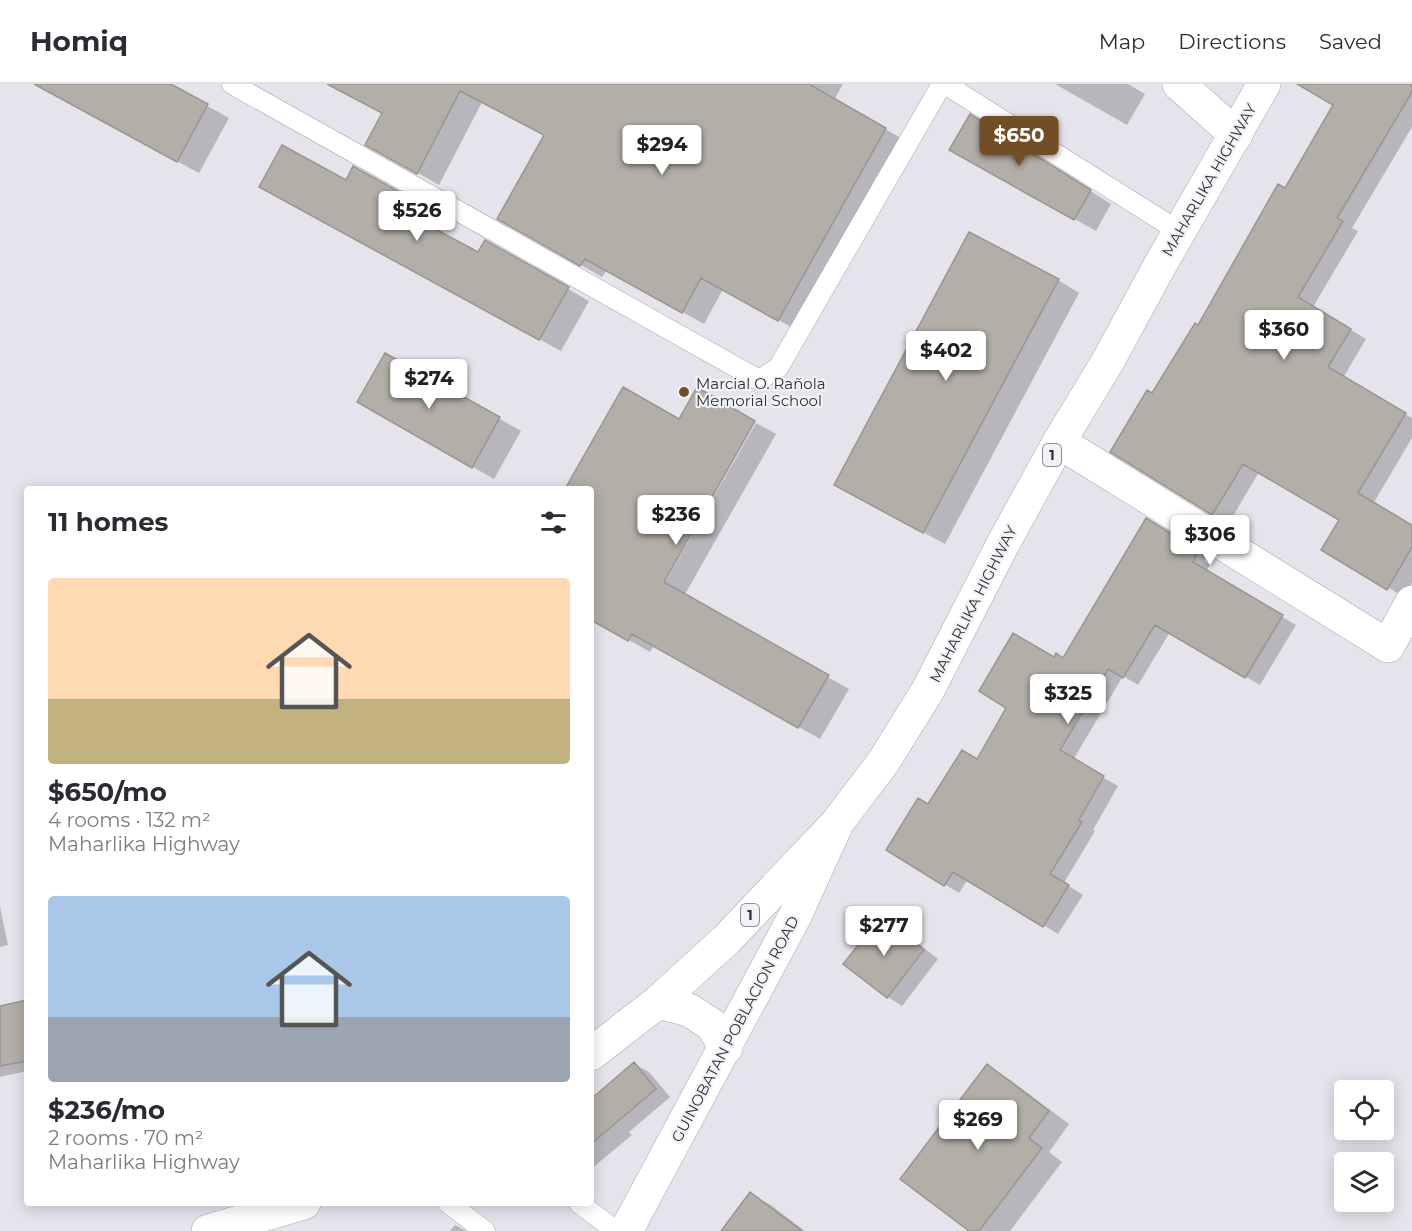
<!DOCTYPE html>
<html lang="en">
<head>
<meta charset="utf-8">
<style>
  :root { --surface:#fff; --page:#f7f7f7; --text:#2b2b33; --muted:#7c7c81; --line:#e1e1e2; --accent:#724e28 }
  body { margin:0; font-family:Montserrat,sans-serif; background:var(--page); color:var(--text); height:100vh; display:flex; flex-direction:column; font-size:22px; white-space:nowrap }
  * { box-sizing:border-box; margin:0 }
  p { font-size:20px; color:var(--muted) }
  .icon { flex:none; width:33px; height:33px; fill:none; stroke:currentColor; stroke-width:2; stroke-linecap:round; stroke-linejoin:round }
  .map { position:relative; flex:1; overflow:hidden }
  .side { position:absolute; left:24px; top:402px; width:570px; height:720px; display:flex; flex-direction:column; background:var(--surface); border-radius:6px; box-shadow:0 3px 15px #0003 }
  .side>* { flex:none }
  .fabs { position:absolute; left:1334px; top:996px; display:grid; gap:12px }
  .fabs a { display:grid; place-items:center; width:60px; height:60px; border-radius:6px; background:var(--surface); box-shadow:0 3px 15px #0003; font-size:30px }
  .price { position:absolute; translate:-50% -51px; padding:0 14px; border-radius:6px; background:#fff; color:#222; font-size:20px; line-height:39px; filter:drop-shadow(0 2px 3px #0008) }
  .price::after { content:''; position:absolute; left:50%; top:36px; width:18px; height:14px; margin-left:-9px; background:inherit; clip-path:polygon(0 0,100% 0,50% 100%) }
  .price.current { background:var(--accent); color:#fff }
  ul { padding:0; list-style:none }
  li { display:grid; align-content:center; gap:12px; height:318px; padding:0 24px }
  li span { display:grid; place-items:center; height:186px; border-radius:6px; color:#555 }
  li>.icon { margin-inline-start:auto }
  span .icon { width:108px; height:108px; fill:#fffc; stroke-width:1 }
  li b { font-size:26px }
  h2 { display:flex; justify-content:space-between; align-items:center; height:72px; padding:0 24px; font-size:26px }
  header { display:flex; align-items:center; gap:36px; box-sizing:border-box; height:84px; padding:0 30px; background:var(--surface); border-bottom:2px solid var(--line) }
  header strong { font-size:28px }
  nav { display:flex; gap:33px; margin-inline-start:auto; font-size:21px }
  .map>svg:first-child { display:block }
  .shadow { fill:#0003 }
  .building { fill:#b3aea8; stroke:#9b9590; stroke-width:1.5 }
  .lines { fill:none; stroke-linecap:round; stroke-linejoin:round }
  .service-casing { stroke:#a8a8af; stroke-width:21 }
  .minor-casing { stroke:#a8a8af; stroke-width:34 }
  .primary-casing { stroke:#a8a8af; stroke-width:34 }
  .trunk-casing { stroke:#a8a8af; stroke-width:34 }
  .service { stroke:#fff; stroke-width:20 }
  .minor { stroke:#fff; stroke-width:33 }
  .primary { stroke:#fff; stroke-width:33 }
  .trunk { stroke:#fff; stroke-width:33 }
  .poi-dot { fill:#724e28; stroke:#f2f2f9; stroke-width:2 }
  .labels { text-anchor:middle; dominant-baseline:central; stroke-width:4.5; stroke-linejoin:round; paint-order:stroke }
  .shield { fill:#f2f2f9; stroke:#6a6a6e; stroke-width:1.5 }
  .shield-label { font-size:14px; font-weight:bold; fill:#303033 }
  .street-label { font-size:15px; fill:#303033; stroke:#f2f2f9 }
  .poi-label { font-size:15px; fill:#303033; stroke:#f2f2f9; text-anchor:start }
</style>
</head>
<body>
<header>
<strong>Homiq</strong>
<nav><a>Map</a><a>Directions</a><a>Saved</a></nav>
</header>
<div class="map">
<svg width="1412" height="1147" viewBox="0 0 1412 1147">
  <rect width="100%" height="100%" fill="#e5e4ec"/>
  <path class="shadow" d="M57 0H168L229 34 199 89 73 21Z
    M329 0H843L834 16 906 57 800 248 723 205 704 240 607 186 602 193 499 134 546 52 482 18 439 101 367 60 383 29Z
    M1055 0H1128L1145 10 1127 41Z
    M1333 0H1412V43L1352 144 1358 147 1313 223 1366 255 1343 294 1412 334V354L1373 420 1412 443V499L1404 513 1323 465 1341 436 1259 388 1229 439 1213 430 1153 311 1199 243 1286 106 1335 20Z
    M992 44 1111 120 1096 147 952 66Z
    M354 84 426 125 419 138 478 170 485 158 589 217 561 267 282 115 347 98Z
    M1058 196 1079 209 945 460 857 413Z
    M386 271 521 347 494 395 359 318Z
    M623 305 659 504 661 505 756 339 776 350 684 512 849 605 820 655 654 561 650 568 591 535V405H566Z
    M1161 444 1206 472 1204 477 1210 481 1206 487 1296 541 1260 601 1170 548 1138 601 1123 592 1073 676 1118 702 1093 746 1095 747 1064 799 1083 811 1058 850 968 795 959 809 888 766 929 722 977 677 1055 575 1064 576Z
    M0 823 8 861 0 863Z
    M881 834 896 842 938 875 902 922 888 913 845 880Z
    M27 918V987L0 993V923Z
    M634 980 649 988 670 1013 629 1048 632 1051 591 1085V1014H595Z
    M988 982 1009 995 1069 1040 1049 1068 1062 1078 1010 1147H971Z
    M751 1110 772 1122 805 1147H722Z
    M455 1141 466 1147H450Z"/>
  <path class="building" d="M34 0H171L208 20 177 78Z
    M327 0H809L886 44 778 237 701 194 682 229 585 175 580 182 497 135 544 51 460 7 417 90 365 61 382 29Z
    M1297 0H1412V8L1337 134 1343 137 1298 213 1351 245 1328 283 1406 329 1358 409 1412 441V463L1387 506 1321 466 1339 436 1243 380 1212 431 1110 368 1147 306 1152 309 1195 239 1198 241 1278 100 1285 104 1333 21Z
    M970 30 1091 106 1074 136 949 66Z
    M282 61 346 96 353 82 405 111 398 125 478 168 485 156 569 203 539 256 259 103Z
    M969 148 1059 195 923 449 834 401Z
    M385 269 500 333 472 384 357 318Z
    M623 303 679 335 697 303 755 337 664 498 829 591 798 644 632 550 628 557 591 536V405H565Z
    M1146 434 1193 463 1190 467 1197 471 1193 478 1283 531 1245 594 1155 541 1123 594 1108 585 1060 666 1104 692 1079 736 1082 738 1050 790 1069 801 1043 843 953 788 944 802 886 766 918 714 928 720 962 666 977 675 1006 624 979 607 1013 549 1054 573 1056 569 1063 574Z
    M881 832 924 866 887 914 843 880Z
    M27 916V977L0 982V922Z
    M634 978 656 1005 591 1060V1015Z
    M987 980 1049 1027 1029 1054 1042 1064 979 1147H969L900 1095Z
    M750 1108 802 1147H721Z"/>
  <g class="lines">
    <defs>
      <path id="service" d="M232 0 759 296 778 284 942 0
        M945 0 1180 148
        M448 1119 485 1147
        M579 1119 616 1147"/>
      <path id="minor" d="M1179 0 1236 51
        M1059 358 1388 562 1412 518"/>
      <path id="primary" d="M626 1147 795 832 835 744"/>
      <path id="trunk" d="M658 918 689 926 712 941 726 964
        M591 970 658 918 727 855 837 739 884 677 928 606 1004 458 1059 358 1108 277 1159 183 1264 0
        M208 1147 304 1119"/>
    </defs>
    <use href="#service" class="service-casing"/>
    <use href="#minor" class="minor-casing"/>
    <use href="#primary" class="primary-casing"/>
    <use href="#trunk" class="trunk-casing"/>
    <use href="#service" class="service"/>
    <use href="#minor" class="minor"/>
    <use href="#primary" class="primary"/>
    <use href="#trunk" class="trunk"/>
  </g>
  <circle class="poi-dot" cx="684" cy="308" r="6"/>
  <g class="labels">
    <g class="shield">
      <rect x="1043" y="360" width="18" height="22" rx="4.5"/>
      <rect x="741" y="820" width="18" height="22" rx="4.5"/>
    </g>
    <g class="shield-label">
      <text x="1052" y="371">1</text>
      <text x="750" y="831">1</text>
    </g>
    <g class="street-label">
      <text transform="translate(1209 96) rotate(-60)">MAHARLIKA HIGHWAY</text>
      <text transform="translate(973 520) rotate(-63)">MAHARLIKA HIGHWAY</text>
      <text transform="translate(735 945) rotate(-62)">GUINOBATAN POBLACION ROAD</text>
    </g>
    <g class="poi-label">
      <text x="696" y="299">Marcial O. Rañola<tspan x="696" dy="17">Memorial School</tspan></text>
    </g>
  </g>
</svg>
<div class="fabs">
<a><svg class="icon" aria-label="locate" viewBox="0 0 24 24"><circle cx="12" cy="12" r="6"/><path d="M12 2v4M12 18v4M2 12h4M18 12h4"/></svg></a>
<a><svg class="icon" aria-label="layers" viewBox="0 0 24 24"><path d="M12 4l9 5-9 5-9-5zM3 14l9 5 9-5"/></svg></a>
</div>
<b class="price current" style="left:1019px;top:83px">$650</b>
<b class="price" style="left:662px;top:92px">$294</b>
<b class="price" style="left:417px;top:158px">$526</b>
<b class="price" style="left:1284px;top:277px">$360</b>
<b class="price" style="left:946px;top:298px">$402</b>
<b class="price" style="left:429px;top:326px">$274</b>
<b class="price" style="left:676px;top:462px">$236</b>
<b class="price" style="left:1210px;top:482px">$306</b>
<b class="price" style="left:1068px;top:641px">$325</b>
<b class="price" style="left:884px;top:873px">$277</b>
<b class="price" style="left:978px;top:1067px">$269</b>
<section class="side">
<h2>11 homes<svg class="icon" aria-label="filters" viewBox="0 0 24 24"><path d="M4 7h16M4 17h16"/><circle cx="9" cy="7" r="2"/><circle cx="15" cy="17" r="2"/></svg></h2>
<ul>
<li><span style="background:linear-gradient(#ffd9b3 65%,#c2b280 0)"><svg class="icon" aria-label="home" viewBox="0 0 24 24"><path d="M3 11l9-7 9 7M6 9v11h12V9"/></svg></span><div><b>$650/mo</b><p>4 rooms · 132 m²</p><p>Maharlika Highway</p></div></li>
<li><span style="background:linear-gradient(#a9c7e8 65%,#9aa5b1 0)"><svg class="icon" aria-label="home" viewBox="0 0 24 24"><path d="M3 11l9-7 9 7M6 9v11h12V9"/></svg></span><div><b>$236/mo</b><p>2 rooms · 70 m²</p><p>Maharlika Highway</p></div></li>
</ul>
</section>
</div>
</body>
</html>
